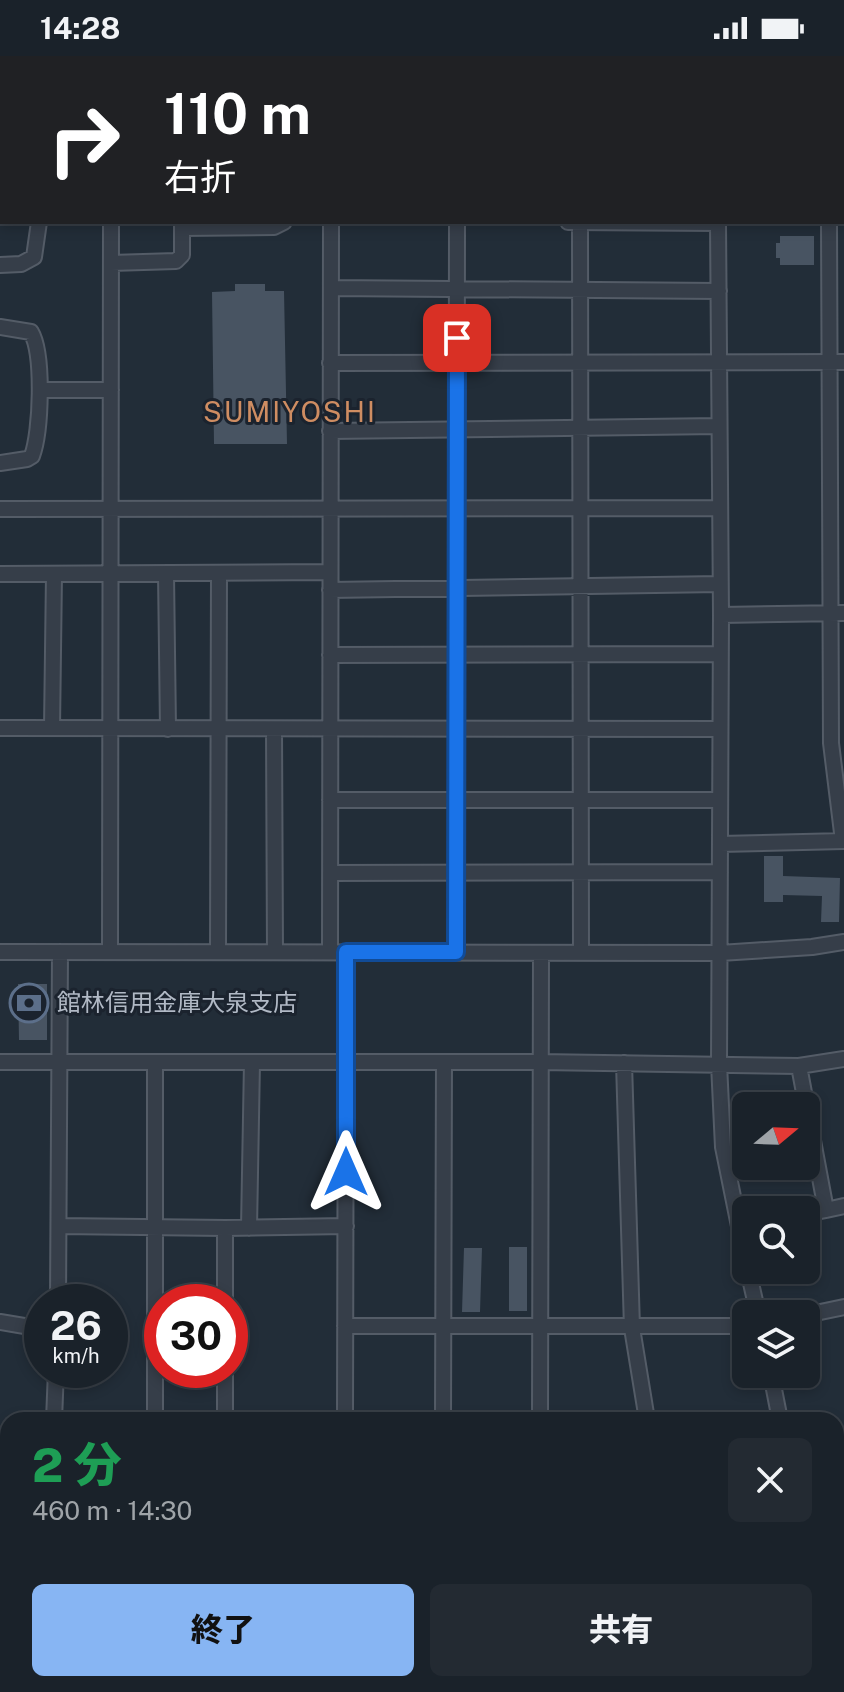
<!DOCTYPE html>
<html lang="ja">
<meta charset="utf-8">
<style>
:root{--surface:#1a222a;--page:#232a32;--text:#f1f3f6;--muted:#9fa4a8;--line:#383f47;--accent:#87b5f3}
body{margin:0;font-family:"Public Sans","Noto Sans JP",sans-serif;background:var(--page);color:var(--text);height:100vh;display:flex;flex-direction:column;font-size:30px;white-space:nowrap}
*{box-sizing:border-box;margin:0}
p{font-size:26px;color:var(--muted)}
.icon{flex:none;width:44px;height:44px;fill:none;stroke:currentColor;stroke-width:2;stroke-linecap:round;stroke-linejoin:round}
.map{position:relative;flex:1;overflow:hidden}
.details{position:absolute;left:0px;top:1356px;width:844px;height:280px;display:flex;flex-direction:column;background:var(--surface);border-radius:24px 24px 0 0;box-shadow:0 4px 12px #0003,0 0 0 2px var(--line)}
.details>*{flex:none}
.banner{position:absolute;left:0px;top:0px;width:844px;height:168px;box-shadow:0 4px 12px #0003,0 0 0 2px var(--line);background:#202124;color:#fff;overflow:hidden}
.needle{width:52px;rotate:71deg}
.buttons{position:absolute;left:732px;top:1036px;display:grid;gap:16px}
.buttons a{display:grid;place-items:center;width:88px;height:88px;border-radius:12px;background:var(--surface);box-shadow:0 4px 12px #0003,0 0 0 2px var(--line);font-size:40px}
.speed{position:absolute;left:24px;top:1228px;display:flex;gap:16px;font-size:40px;font-weight:700;text-align:center}
.speed>*{display:grid;place-content:center;width:104px;height:104px;border-radius:50%;background:var(--surface);box-shadow:0 4px 12px #0003,0 0 0 2px var(--line);line-height:1}
.speed small{font-size:20px;font-weight:400}
.speed .limit{border:12px solid #d22;background:#fff;color:#111}
.pin{position:absolute;display:grid;place-items:center;width:68px;height:68px;color:#fff;margin:-34px;border-radius:16px;box-shadow:0 4px 12px #0006}
.me{position:absolute;width:88px;margin:-44px;rotate:0deg;stroke-linejoin:round;filter:drop-shadow(0 0 6px #0008)}
.turn{display:flex;align-items:center;gap:28px;height:168px;padding:0 32px;font-size:36px}
.turn .icon{width:104px;height:104px;stroke-width:2.5}
.turn b{display:block;font-size:56px;line-height:68px}
.round{display:grid;place-items:center;flex:none;width:84px;height:84px;border-radius:12px;background:var(--page)}
.summary{display:flex;align-items:center;justify-content:space-between;height:136px;padding:0 32px}
h1{font-size:48px;font-weight:800;line-height:60px;color:#1e9e55}
.primary-button{display:flex;gap:16px;margin-top:auto;padding:16px 32px}
.primary-button a{flex:1;height:92px;border-radius:12px;background:var(--accent);color:#111;font-size:32px;font-weight:800;line-height:92px;text-align:center}
.primary-button a+a{background:var(--page);color:var(--text)}
.status{display:flex;justify-content:space-between;align-items:center;height:56px;padding:0 40px;background:var(--surface);direction:ltr}
.status svg{height:22px;fill:currentColor}
.map>svg:first-child{display:block}
.lines{fill:none;stroke-linecap:round;stroke-linejoin:round}
.stream{stroke:#36495f;stroke-width:4}
.river{stroke:#36495f;stroke-width:24}
.building{fill:#485462}
.minor-casing{stroke:#545c67;stroke-width:18}
.path{stroke:#445759;stroke-width:2;stroke-dasharray:6 6;stroke-linecap:butt}
.minor{stroke:#363e49;stroke-width:14}
.route-casing{stroke:#114b97;stroke-width:20}
.route{stroke:#1a73e8;stroke-width:14}
.labels{text-anchor:middle;stroke-width:6;stroke-linejoin:round;paint-order:stroke}
.poi-label{font-size:24px;fill:#b1b9c5;stroke:#1b232e;text-anchor:start}
.quarter-label{font-size:28px;letter-spacing:2px;fill:#cf8d62;stroke:#1b232e}
</style>
<div class="status"><b>14:28</b><svg viewBox="0 0 49 12"><path d="M0 12V9h3v3zM5 12V6h3v6zM10 12V3h3v9zM15 12V0h3v12zM26 1h20v11H26zM47 4h2v5h-2z"/></svg></div>
<div class="map">
<svg width="844" height="1636" viewBox="0 0 844 1636">
<rect width="100%" height="100%" fill="#222d38"/>
<g class="lines">
<path class="stream" d="M0 1471 8 1473"/>
<path class="river" d="M836 1575 844 1573
M0 1585 8 1583"/>
</g>
<path class="building" d="M780 180H814V209H780V202H776V187H780Z
M235 228H265V235H284L287 388H214L212 236 235 235Z
M764 800H783V820L840 822 839 866H821L822 840 783 839V846H764Z
M18 928H47V984H19Z
M509 1191H527V1255H509Z
M464 1192H482L480 1256H462Z"/>
<g class="lines">
<g class="minor-casing">
<path id="minor" d="M716 0V2
M829 0V2
M0 32H2
M842 60H844
M0 73H2
M568 166 718 167
M580 166 581 897
M718 166 721 559 719 1008 723 1091 746 1205
M829 166 831 687 843 785
M182 172 274 171 284 166
M111 207 176 205 182 199V166
M0 209 21 208 34 201 39 166
M331 232 719 235
M0 271 31 276C44 298 41 376 32 400L27 403 0 407
M330 307 844 306
M40 334H111
M330 375 719 370
M0 453 719 452
M0 518 330 516
M166 518 168 673
M330 534 720 528
M721 559 844 557
M330 599 720 598
M0 672 720 673
M52 672 54 518
M274 673 275 896
M330 744H720
M720 788 844 785
M330 817 720 816
M0 896 720 897 812 891 844 886
M110 896 111 166
M218 896 219 518
M330 896 331 166
M456 896 457 166
M0 1006H540L799 1010 844 1003
M624 1007 632 1272 647 1364
M799 1010 826 1154 844 1150
M806 1158 826 1154
M59 1170 225 1172 346 1170
M249 1172 252 1006
M748 1214 758 1258
M58 1246 60 896
M225 1246V1172
M806 1259 844 1251
M0 1266 42 1273
M345 1270H746
M771 1318 780 1364
M54 1364 56 1314
M155 1364V1007
M225 1364V1314
M345 1364 346 896
M443 1364 444 1006
M540 1364 541 897
M0 1457 8 1458
M836 1549 844 1547
M836 1625 839 1636
M0 1626 8 1625
M35 1628 37 1636
M134 1628 136 1636
M232 1628 234 1636
M348 1628V1636
M722 1628 724 1636
M626 1631 627 1636"/>
</g>
<path class="path" d="M0 1564 8 1563
M836 1595 844 1593
M0 1600 8 1598
M432 1630 433 1636
M530 1636 531 1628"/>
<use href="#minor" class="minor"/>
</g>
<g class="lines">
<g class="route-casing">
<path id="route" d="M346 1116V896H456L457 282"/>
</g>
<use href="#route" class="route"/>
</g>
<defs>
<g id="bank-ring" transform="scale(2)"><circle r="9.5" fill="#1b232e" stroke="#5c6f8a" stroke-width="1.5"/><path d="M-6-4H6V4H-6ZM0-2.3a2.3 2.3 0 1 0 0 4.6a2.3 2.3 0 1 0 0-4.6Z" fill="#5c6f8a"/></g>
</defs>
<g fill-rule="evenodd">
<use href="#bank-ring" x="29" y="947"/>
</g>
<g class="labels">
<g class="poi-label">
<text x="57" y="955">館林信用金庫大泉支店</text>
</g>
<g class="quarter-label">
<text x="290" y="366">SUMIYOSHI</text>
</g>
</g>
</svg>
<div class="buttons">
<a><svg class="needle" viewBox="-14 -14 28 28"><path d="M0-13l5 13h-10z" fill="#e53935"/><path d="M0 13l5-13h-10z" fill="#9fa4a8"/></svg></a>
<a><svg class="icon" aria-label="search" viewBox="0 0 24 24"><circle cx="10" cy="10" r="6"/><path d="M15 15l6 6"/></svg></a>
<a><svg class="icon" aria-label="layers" viewBox="0 0 24 24"><path d="M12 4l9 5-9 5-9-5zM3 14l9 5 9-5"/></svg></a>
</div>
<div class="speed"><div>26<small>km/h</small></div><div class="limit">30</div></div>
<div class="pin" style="left:457px;top:282px;background:#d93025"><svg class="icon" aria-label="arrive" viewBox="0 0 24 24"><path d="M6 21V4h12l-3 4 3 4H6"/></svg></div>
<svg class="me" style="left:346px;top:1116px" viewBox="-20 -20 40 40"><path d="M0-17L14 15 0 8-14 15z" fill="#1a73e8" stroke="#fff" stroke-width="4"/></svg>
<div class="banner">
<div class="turn"><svg class="icon" aria-label="right" viewBox="0 0 24 24"><path d="M7 20v-9h11M14 6l5 5-5 5"/></svg><div><b>110 m</b>右折</div></div>
</div>
<section class="details">
<div class="summary"><div><h1>2 分</h1><p>460 m · 14:30</p></div><a class="round"><svg class="icon" aria-label="close" viewBox="0 0 24 24"><path d="M6 6l12 12M18 6L6 18"/></svg></a></div>
<div class="primary-button"><a>終了</a><a>共有</a></div>
</section>
</div>
